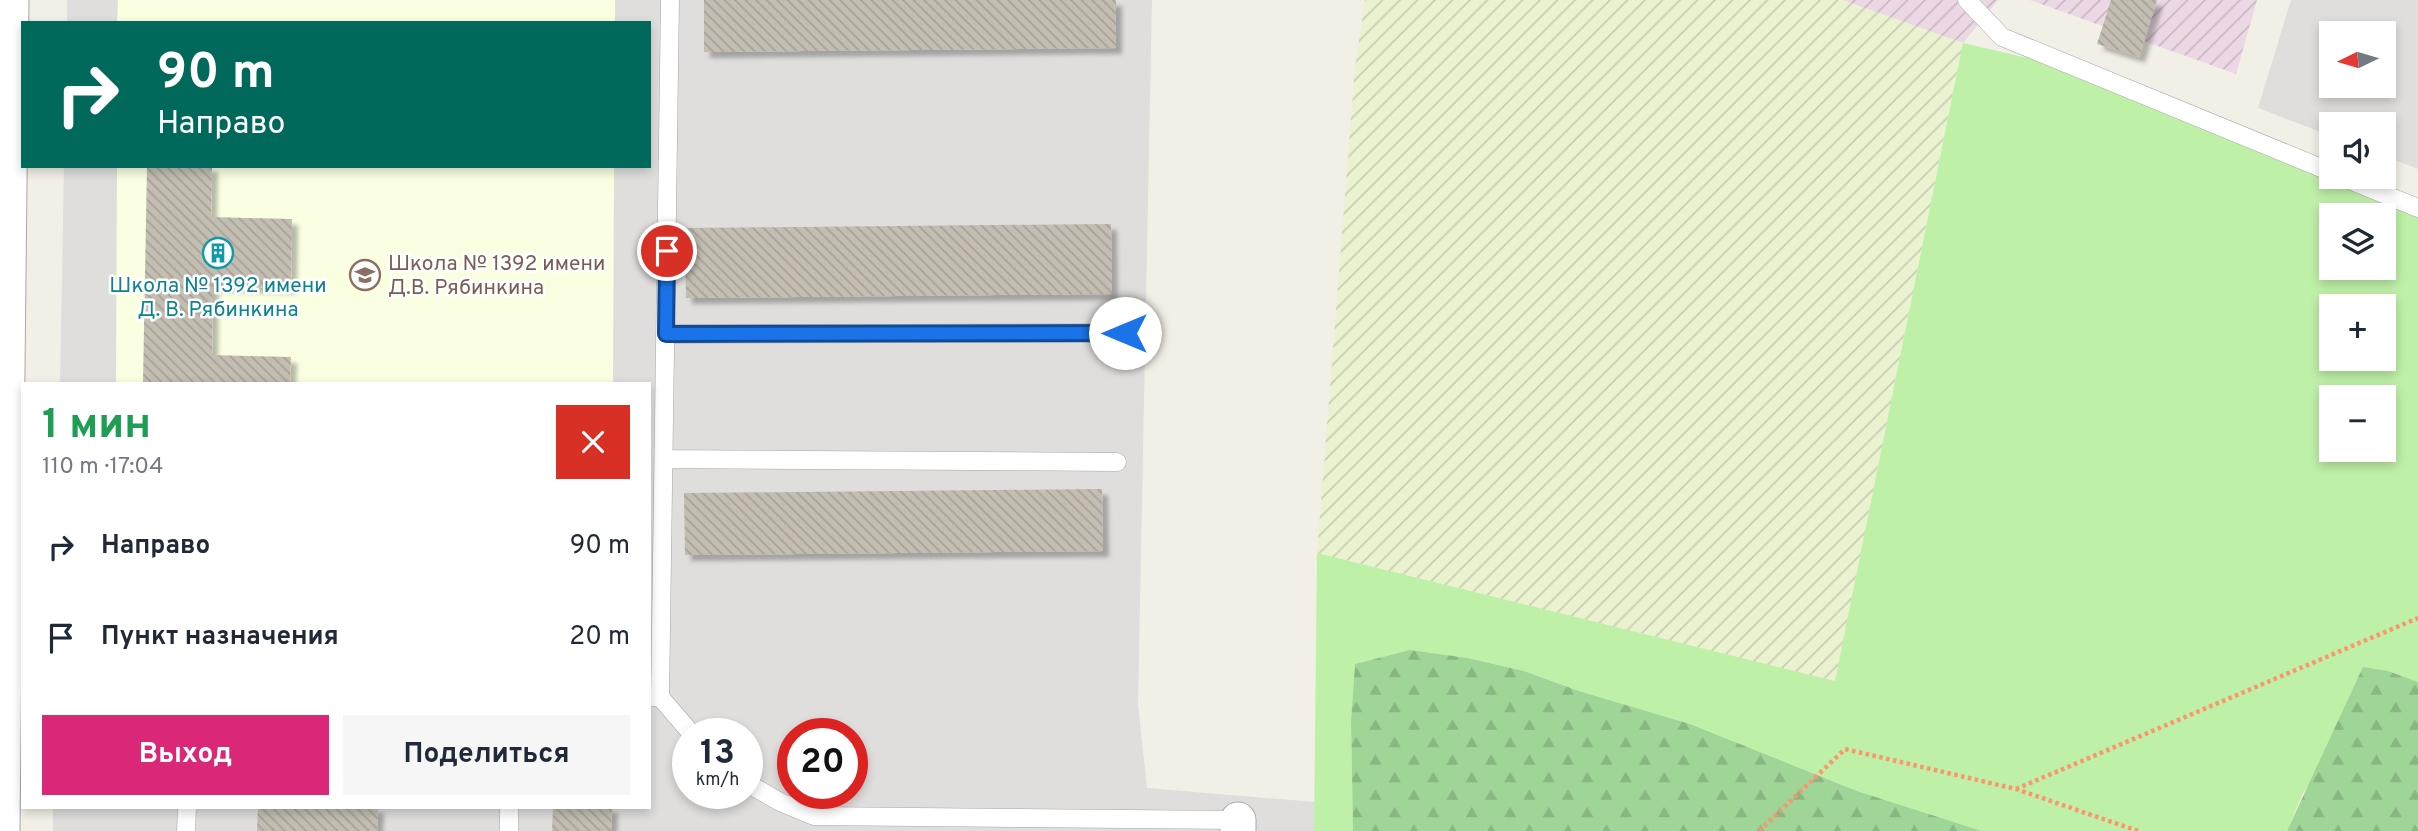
<!DOCTYPE html>
<html lang="ru">
<meta charset="utf-8">
<style>
:root{--surface:#fff;--page:#f6f6f7;--text:#1f2937;--muted:#747a83;--accent:#db2777}
body{margin:0;font-family:Overpass,sans-serif;background:var(--page);color:var(--text);height:100vh;display:flex;flex-direction:column;font-size:26px;white-space:nowrap}
*{box-sizing:border-box;margin:0}
p{font-size:23px;color:var(--muted)}
.icon{flex:none;width:38px;height:38px;fill:none;stroke:currentColor;stroke-width:2;stroke-linecap:round;stroke-linejoin:round}
.map{position:relative;flex:1;overflow:hidden}
.panel{position:absolute;left:21px;top:382px;width:630px;height:427px;display:flex;flex-direction:column;background:var(--surface);border-radius:0px;box-shadow:0 4px 10px #0003}
.panel>*{flex:none}
.banner{position:absolute;left:21px;top:21px;width:630px;height:147px;border-radius:0px;box-shadow:0 4px 10px #0003;background:#00695c;color:#fff;overflow:hidden}
.needle{width:46px;rotate:265deg}
.controls{position:absolute;left:2319px;top:21px;display:grid;gap:14px}
.controls a{display:grid;place-items:center;width:77px;height:77px;border-radius:0px;background:var(--surface);box-shadow:0 4px 10px #0003;font-size:35px}
.speed{position:absolute;left:672px;top:718px;display:flex;gap:14px;font-size:35px;font-weight:700;text-align:center}
.speed>*{display:grid;place-content:center;width:91px;height:91px;border-radius:50%;background:var(--surface);box-shadow:0 4px 10px #0003;line-height:1}
.speed small{font-size:18px;font-weight:400}
.speed .limit{border:10px solid #d22;background:#fff;color:#111}
.pin{position:absolute;display:grid;place-items:center;width:60px;height:60px;color:#fff;margin:-30px;border:4px solid #fff;border-radius:50%;box-shadow:0 2px 7px #0007}
.me{position:absolute;width:77px;margin:-38px;rotate:270deg;stroke-linejoin:round;filter:drop-shadow(0 0 5px #0008)}
.turn{display:flex;align-items:center;gap:24px;height:147px;padding:0 21px;font-size:32px}
.turn .icon{width:91px;height:91px;stroke-width:2.5}
.turn b{display:block;font-size:49px;line-height:60px}
.round{display:grid;place-items:center;flex:none;width:74px;height:74px;border-radius:0px;background:var(--page)}
.headline{display:flex;align-items:center;justify-content:space-between;height:119px;padding:0 21px}
h1{font-size:42px;font-weight:700;line-height:52px;color:#1e9e55}
.action{display:flex;gap:14px;margin-top:auto;padding:14px 21px}
.action a{flex:1;height:80px;border-radius:0px;background:var(--accent);color:#fff;font-size:28px;font-weight:700;line-height:80px;text-align:center}
.action a+a{background:var(--page);color:var(--text)}
ul{padding:0;list-style:none}
li{display:flex;align-items:center;gap:21px;height:91px;padding:0 21px}
li div{flex:1}
li b{display:block;font-size:26px}
li em{font-style:normal}
.map>svg:first-child{display:block}
.residential{fill:#dfdedd;fill-rule:evenodd}
.industrial{fill:url(#industrial-furrows)}
.education{fill:#faffe2}
.farmland{fill:url(#farmland-furrows)}
.grass{fill:#bff0a8;fill-rule:evenodd}
.forest{fill:url(#forest-firs)}
.building{fill:url(#building-back-hatch);filter:url(#shadow)}
.lines{fill:none;stroke-linecap:round;stroke-linejoin:round}
.lane-casing{stroke:#a7a7a7;stroke-width:19}
.street-casing{stroke:#a7a7a7;stroke-width:37}
.path{stroke:#ff936a;stroke-width:4.5;stroke-dasharray:3.5 3.5;stroke-linecap:butt}
.lane{stroke:#fff;stroke-width:18}
.street{stroke:#fff;stroke-width:35}
.route-casing{stroke:#114b97;stroke-width:18}
.route{stroke:#1a73e8;stroke-width:12}
.labels{text-anchor:middle;stroke-width:5;stroke-linejoin:round;paint-order:stroke}
.education-label{font-size:21px;fill:#785e54;stroke:#fff;text-anchor:start}
.culture-label{font-size:21px;fill:#0d838f;stroke:#fff}
</style>
<div class="map">
<svg width="2418" height="831" viewBox="0 0 2418 831">
<defs>
<pattern id="industrial-furrows" width="10" height="10" patternUnits="userSpaceOnUse" patternTransform="scale(1.75)"><rect width="10" height="10" fill="#ebd8e4"/><path d="M-1 1l2-2M0 10L10 0M9 11l2-2" fill="none" stroke="#c9b9c3"/></pattern>
<pattern id="farmland-furrows" width="10" height="10" patternUnits="userSpaceOnUse" patternTransform="scale(1.75)"><rect width="10" height="10" fill="#eaf2d0"/><path d="M-1 1l2-2M0 10L10 0M9 11l2-2" fill="none" stroke="#c8cfb2"/></pattern>
<pattern id="forest-firs" width="22" height="20" patternUnits="userSpaceOnUse" patternTransform="scale(1.75)"><rect width="22" height="20" fill="#9fd597"/><path d="M5 1l3.5 6h-7zM16 11l3.5 6h-7z" fill="#89b782"/></pattern>
<pattern id="building-back-hatch" width="6" height="6" patternUnits="userSpaceOnUse" patternTransform="scale(1.75)"><rect width="6" height="6" fill="#c3bdb2"/><path d="M-1 5l2 2M0 0l6 6M5-1l2 2" fill="none" stroke="#a7a299"/></pattern>
<filter id="shadow"><feDropShadow dx="6" dy="6" stdDeviation="2" flood-color="#0004"/></filter>
</defs>
<rect width="100%" height="100%" fill="#f2f0e6"/>
<path class="residential" d="M67 0H1152L1138 704 1147 788 1315 802 1314 831H53V807H649V383H60L64 166H649V23H67ZM688 733H747V793H688ZM793 733H852V793H793Z
M2291 0H2418V169L2384 156V124H2331V136L2258 108ZM2331 33H2384V86H2331Z"/>
<path class="industrial" d="M1842 0H1998L1963 43Z
M2030 0H2257L2236 74Z"/>
<path class="education" d="M118 0H615V23H117Z
M117 166H614L613 383H116Z"/>
<path class="farmland" d="M1365 0H1842L1963 43 1835 682 1317 553 1355 67Z"/>
<path class="grass" d="M1963 43 2045 62 2418 200V682L2388 671 2303 793 2287 831H1982L1857 791 1690 724 1579 691 1524 671 1468 658 1410 650 1355 664 1351 721 1353 831H1314L1317 553 1835 681ZM2331 215H2384V268H2331ZM2331 306H2384V359H2331ZM2331 397H2384V450H2331Z"/>
<path class="forest" d="M1410 650 1468 658 1524 671 1579 691 1690 724 1857 791 1982 831H1353L1351 721 1355 664Z
M2363 667 2388 671 2418 682V831H2287Z"/>
<path class="building" d="M704 0H1116V48L704 52Z
M2111 0H2157L2139 57 2097 44Z
M147 166H212L211 217 292 219 291 288 213 286 212 355 291 357 290 383H143Z
M1111 224 1112 294 686 298 685 228Z
M1102 489 1103 551 685 555 684 493Z
M258 807H378L377 831H257Z
M553 807H612L611 831H552Z"/>
<g class="lines">
<g class="lane-casing">
<path id="lane" d="M1967 0 2002 37 2331 172
M2342 177 2418 208
M665 334 1125 333
M664 459 1117 462
M649 697H660L691 733
M660 697 670 0
M747 783 780 802 814 816 1238 820
M186 831 187 807
M509 831V807"/>
</g>
<g class="street-casing">
<path id="street" d="M2 831 11 0
M1238 831V820"/>
</g>
<path class="path" d="M2016 789 2418 618
M1759 831 1845 749 2016 789 2138 831"/>
<use href="#lane" class="lane"/>
<use href="#street" class="street"/>
</g>
<g class="lines">
<g class="route-casing">
<path id="route" d="M667 251 666 334 1125 333"/>
</g>
<use href="#route" class="route"/>
</g>
<defs>
<g id="building-ring" transform="scale(1.575)"><circle r="9.5" fill="#fff" stroke="#0f9aa8" stroke-width="1.5"/><path d="M-4-6H4V6H1V3H-1V6H-4ZM-2.5-4.3h1.7v1.8h-1.7ZM.8-4.3h1.7v1.8H.8ZM-2.5-1h1.7V.8h-1.7ZM.8-1h1.7V.8H.8Z" fill="#0f9aa8"/></g>
<g id="school-ring" transform="scale(1.575)"><circle r="9.5" fill="#fff" stroke="#8d6e63" stroke-width="1.5"/><path d="M0-5L7-2L0 1L-7-2ZM-4 1L0 2.5L4 1V4Q0 6-4 4Z" fill="#8d6e63"/></g>
</defs>
<g fill-rule="evenodd">
<use href="#building-ring" x="218" y="253"/>
<use href="#school-ring" x="365" y="275"/>
</g>
<g class="labels">
<g class="education-label">
<text x="388" y="270">Школа № 1392 имени<tspan x="388" dy="24">Д.В. Рябинкина</tspan></text>
</g>
<g class="culture-label">
<text x="218" y="292">Школа № 1392 имени<tspan x="218" dy="24">Д. В. Рябинкина</tspan></text>
</g>
</g>
</svg>
<div class="controls">
<a><svg class="needle" viewBox="-14 -14 28 28"><path d="M0-13l5 13h-10z" fill="#e53935"/><path d="M0 13l5-13h-10z" fill="#747a83"/></svg></a>
<a><svg class="icon" aria-label="sound" viewBox="0 0 24 24"><path d="M4 9h4l5-4v14l-5-4H4zM17 9q2 3 0 6"/></svg></a>
<a><svg class="icon" aria-label="layers" viewBox="0 0 24 24"><path d="M12 4l9 5-9 5-9-5zM3 14l9 5 9-5"/></svg></a>
<a>+</a>
<a>−</a>
</div>
<div class="speed"><div>13<small>km/h</small></div><div class="limit">20</div></div>
<div class="pin" style="left:667px;top:251px;background:#d93025"><svg class="icon" aria-label="arrive" viewBox="0 0 24 24"><path d="M6 21V4h12l-3 4 3 4H6"/></svg></div>
<svg class="me" style="left:1125px;top:333px" viewBox="-20 -20 40 40"><circle r="19" fill="#fff"/><path d="M0-13L10 11 0 6-10 11z" fill="#1a73e8"/></svg>
<div class="banner">
<div class="turn"><svg class="icon" aria-label="right" viewBox="0 0 24 24"><path d="M7 20v-9h11M14 6l5 5-5 5"/></svg><div><b>90 m</b>Направо</div></div>
</div>
<section class="panel">
<div class="headline"><div><h1>1 мин</h1><p>110 m · 17:04</p></div><a class="round" style="background:#d93025;color:#fff"><svg class="icon" aria-label="close" viewBox="0 0 24 24"><path d="M6 6l12 12M18 6L6 18"/></svg></a></div>
<ul>
<li><svg class="icon" aria-label="right" viewBox="0 0 24 24"><path d="M7 20v-9h11M14 6l5 5-5 5"/></svg><div><b>Направо</b></div><em>90 m</em></li>
<li><svg class="icon" aria-label="arrive" viewBox="0 0 24 24"><path d="M6 21V4h12l-3 4 3 4H6"/></svg><div><b>Пункт назначения</b></div><em>20 m</em></li>
</ul>
<div class="action"><a>Выход</a><a>Поделиться</a></div>
</section>
</div>
